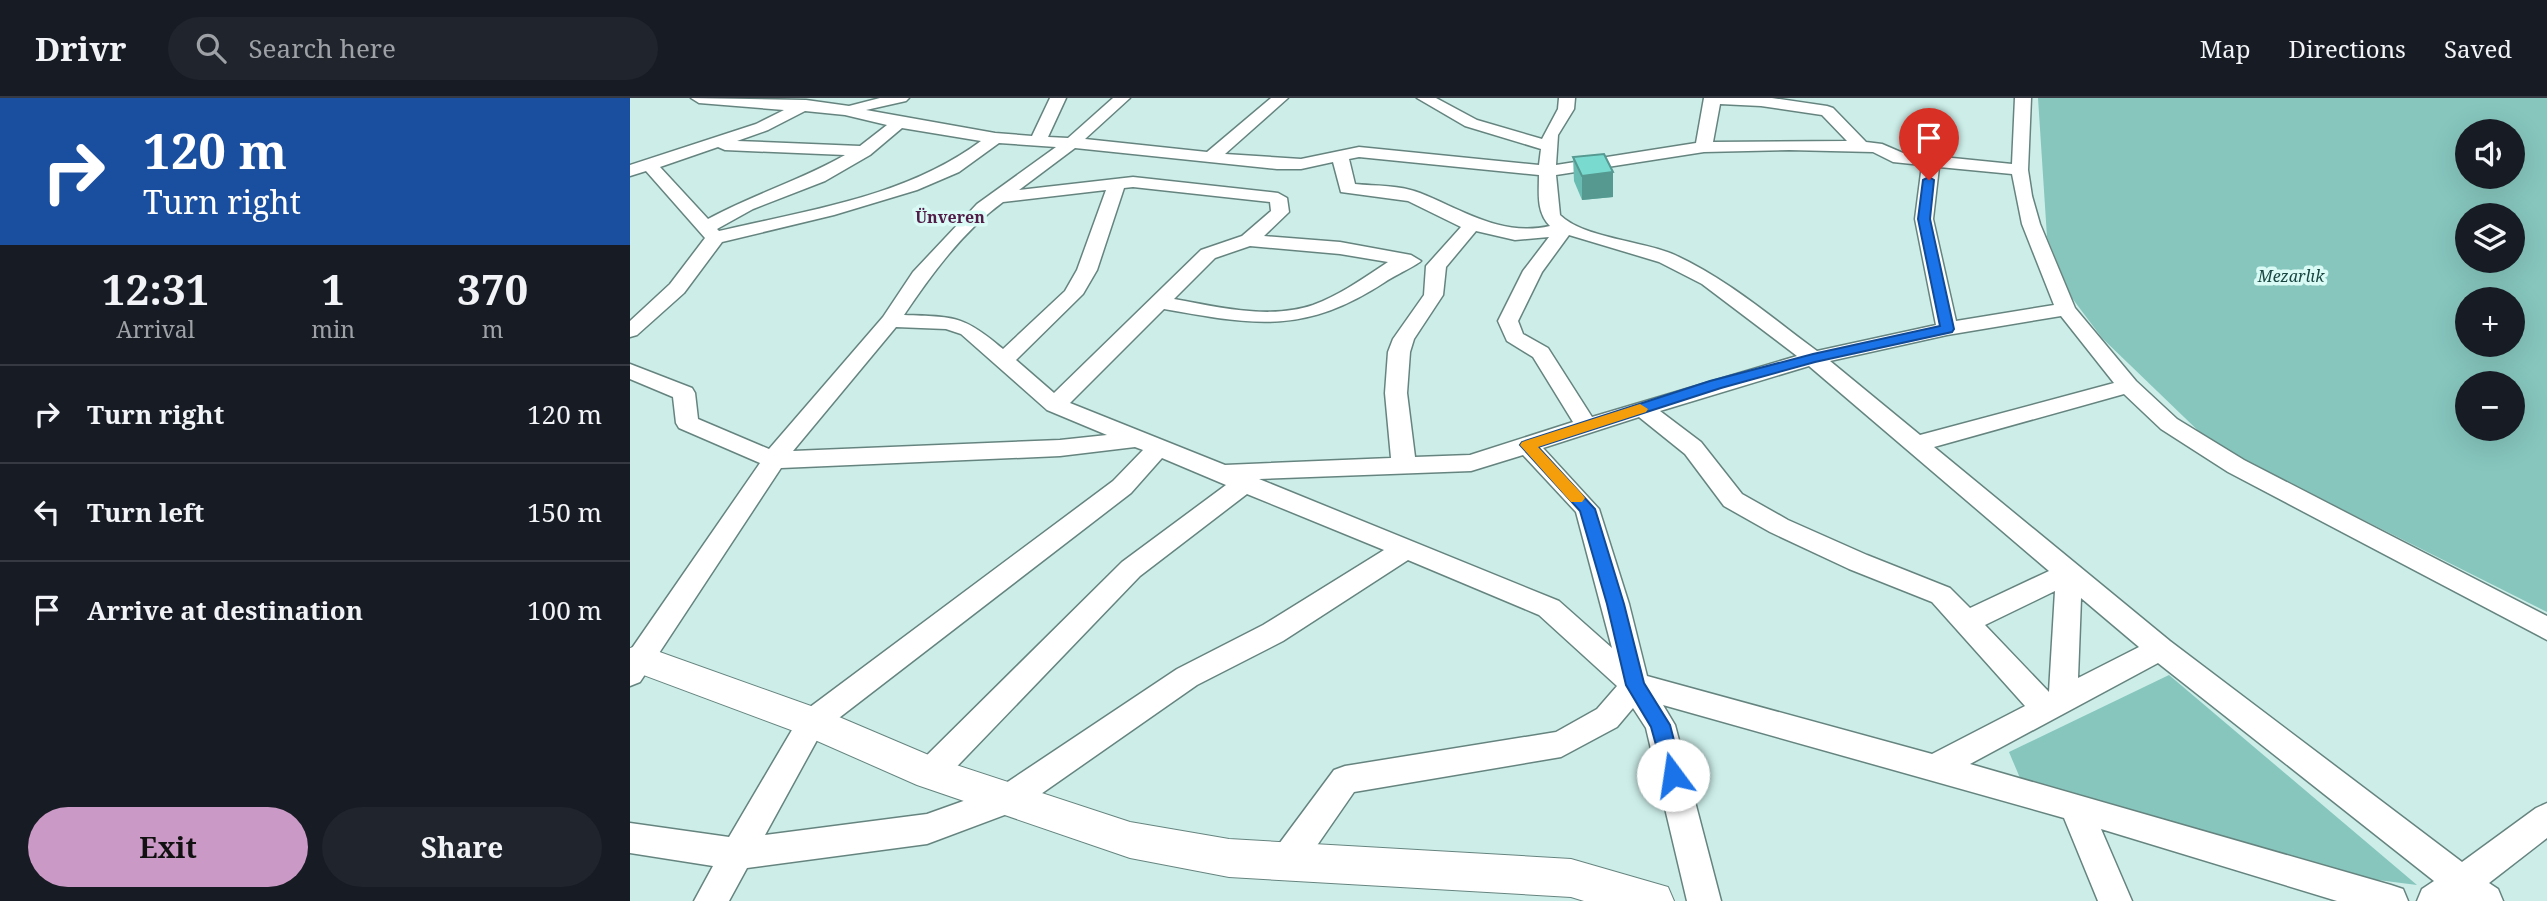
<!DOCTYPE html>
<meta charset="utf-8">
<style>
:root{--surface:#171b24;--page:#20242c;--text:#f1f3f6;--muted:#9ea1a6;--line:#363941;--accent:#cb99c5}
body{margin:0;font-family:"Noto Serif",serif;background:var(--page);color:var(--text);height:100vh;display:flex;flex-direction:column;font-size:26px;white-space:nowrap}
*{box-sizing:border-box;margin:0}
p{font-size:23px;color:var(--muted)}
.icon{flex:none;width:38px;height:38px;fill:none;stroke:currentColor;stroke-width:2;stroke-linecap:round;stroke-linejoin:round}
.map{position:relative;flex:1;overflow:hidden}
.drawer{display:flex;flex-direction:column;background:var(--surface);width:630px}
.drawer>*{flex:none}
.hud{background:#1a4fa0;color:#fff;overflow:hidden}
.buttons{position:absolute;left:1825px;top:21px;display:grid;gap:14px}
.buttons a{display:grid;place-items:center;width:70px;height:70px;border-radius:50%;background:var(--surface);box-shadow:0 7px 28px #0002;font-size:35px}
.pin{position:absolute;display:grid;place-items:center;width:60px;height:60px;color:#fff;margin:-72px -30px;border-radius:50% 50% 50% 0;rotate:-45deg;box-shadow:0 0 7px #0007}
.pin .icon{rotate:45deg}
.me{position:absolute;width:77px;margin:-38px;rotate:346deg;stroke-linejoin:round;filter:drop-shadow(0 0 5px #0008)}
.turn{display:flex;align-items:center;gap:24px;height:147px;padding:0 28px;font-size:32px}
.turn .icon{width:91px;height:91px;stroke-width:2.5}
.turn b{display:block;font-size:49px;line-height:60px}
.eta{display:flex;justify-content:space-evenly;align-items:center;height:119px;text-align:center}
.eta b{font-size:42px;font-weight:700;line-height:49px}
.primary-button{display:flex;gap:14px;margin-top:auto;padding:14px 28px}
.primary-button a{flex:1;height:80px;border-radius:42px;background:var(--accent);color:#111;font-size:28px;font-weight:700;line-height:80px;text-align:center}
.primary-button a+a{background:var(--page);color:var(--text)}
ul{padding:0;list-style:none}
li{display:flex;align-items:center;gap:21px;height:98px;padding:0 28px;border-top:2px solid var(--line)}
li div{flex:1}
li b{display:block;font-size:26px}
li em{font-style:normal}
header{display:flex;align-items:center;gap:42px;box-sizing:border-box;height:98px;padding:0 35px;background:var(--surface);border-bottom:2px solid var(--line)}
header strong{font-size:33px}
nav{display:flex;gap:38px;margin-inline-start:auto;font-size:24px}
.search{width:490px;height:63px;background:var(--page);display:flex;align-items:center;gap:18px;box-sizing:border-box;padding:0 24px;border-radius:38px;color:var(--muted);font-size:26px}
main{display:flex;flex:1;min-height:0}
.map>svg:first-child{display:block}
.green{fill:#86c6bd;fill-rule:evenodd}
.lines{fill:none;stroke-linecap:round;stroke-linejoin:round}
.minor-casing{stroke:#66847f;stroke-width:3}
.tertiary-casing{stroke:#66847f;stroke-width:2}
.minor{fill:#fff;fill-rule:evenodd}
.tertiary{fill:#fff;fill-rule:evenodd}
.wall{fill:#68bcb2}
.shaded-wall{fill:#559991}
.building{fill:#79dbcf;stroke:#559991;stroke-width:2}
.route{fill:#1a73e8;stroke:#114b97;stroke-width:2}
.slow{fill:#f59e0b}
.labels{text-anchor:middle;stroke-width:7;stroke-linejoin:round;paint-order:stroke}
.far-neighbourhood-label{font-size:16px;font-weight:bold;fill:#521c48;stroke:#d9faf5}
.far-park-label{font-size:16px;font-style:italic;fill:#194641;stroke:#d9faf5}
</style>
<header>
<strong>Drivr</strong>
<div class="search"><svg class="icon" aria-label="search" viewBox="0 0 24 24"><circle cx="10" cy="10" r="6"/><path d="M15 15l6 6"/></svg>Search here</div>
<nav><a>Map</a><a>Directions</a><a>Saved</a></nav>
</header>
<main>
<section class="drawer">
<div class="hud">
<div class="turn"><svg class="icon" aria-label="right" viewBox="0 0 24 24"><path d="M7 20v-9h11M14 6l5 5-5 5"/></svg><div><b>120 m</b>Turn right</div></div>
</div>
<div class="eta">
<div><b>12:31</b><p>Arrival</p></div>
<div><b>1</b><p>min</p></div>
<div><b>370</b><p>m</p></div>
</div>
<ul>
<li><svg class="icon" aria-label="right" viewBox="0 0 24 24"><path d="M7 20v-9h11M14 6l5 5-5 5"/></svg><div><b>Turn right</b></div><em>120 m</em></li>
<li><svg class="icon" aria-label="left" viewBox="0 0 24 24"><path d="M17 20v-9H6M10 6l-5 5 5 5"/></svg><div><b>Turn left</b></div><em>150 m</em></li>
<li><svg class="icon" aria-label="arrive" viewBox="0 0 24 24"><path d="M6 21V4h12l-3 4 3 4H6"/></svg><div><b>Arrive at destination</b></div><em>100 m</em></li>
</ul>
<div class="primary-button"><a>Exit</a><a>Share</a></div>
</section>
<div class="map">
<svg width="1917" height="803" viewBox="0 0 1917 803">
<rect width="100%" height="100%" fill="#ccede8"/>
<path class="green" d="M1408 0H1917V514L1582 346 1472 240 1442 200 1417 139ZM1838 33H1883V79H1838ZM1838 117H1883V163H1838ZM1838 201H1883V247H1838ZM1838 285H1883V331H1838Z
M1539 577 1787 787 1740 781 1390 680 1379 654Z"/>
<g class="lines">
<g class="minor-casing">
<path id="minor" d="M61 0 176 2 219 8 250 0H279L276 3 236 12 365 35 402 38 420 0H436L418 39 438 40 483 0H500L455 41 577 54 641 0H658L595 56 671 61 729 49 909 67 911 51 835 28 787 0H806L847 22 912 41 928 11 929 0H945L944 11 928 37 926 67 1066 45 1074 0H1142L1197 8 1203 10 1236 44 1252 46 1273 55 1382 66 1385 0H1401L1398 72 1402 98 1410 126 1445 210 1506 283 1547 321 1614 362 1917 518V542L1598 374 1531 331 1494 296 1304 349 1540 543 1832 764 1906 710 1917 705V740L1859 785 1868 791 1873 803H1787L1792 791 1804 783 1528 565 1340 666 1761 787 1773 791 1778 803H1707L1471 731 1502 803H1468L1434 720 1033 607 1045 627 1091 803H1057L1016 630 1003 610 987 629 931 659 724 694 670 772 658 776 646 772 642 761 646 750 704 672 715 668 926 634 967 611 987 588 909 517 778 462 653 543 567 587 388 712 297 746 117 770 99 803H64L83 768 0 755V725L99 739 172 615 483 383 513 352 505 349 430 358 151 370 10 584 0 588V553L130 365 49 330 46 325 43 299 0 281V266L62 290 65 295 68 321 139 351 253 219 283 174 347 106 426 49 369 45 329 74 287 92 204 117 92 144 54 195 7 237 0 239V223L40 186 75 140 16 73 0 78V67L126 26 154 12 69 5ZM1090 6 1131 8 1192 17 1217 43 1083 44ZM175 13 215 17 257 27 230 48 107 43 138 32ZM272 30 351 43C276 99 178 112 89 133L87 131 123 111 195 83 240 57ZM88 49 95 52 215 57C171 82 122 97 78 121L30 69ZM445 50 647 71H671L703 64 711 94 778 103 831 129 796 168 794 197 763 241 758 254 755 295 761 360 595 367 440 305 534 211C624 227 674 237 755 184 762 179 789 166 791 163L781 157 710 144 634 138 659 114 657 100 648 95 503 79 389 92ZM1159 52 1243 54 1263 64 1292 67 1285 121 1306 227 1187 253C1141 219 1097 181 1045 157 1014 143 953 140 930 117L926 77 1074 54ZM729 59 909 77C909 95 906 114 920 128 871 139 833 112 790 95 771 87 745 88 725 86L719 61ZM1309 69 1382 76 1392 126 1424 207 1326 223 1303 121ZM503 89 640 104 641 113 612 138 571 152 424 295 386 262 453 196 467 172 494 90ZM476 92 447 172 435 193 373 251C333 217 325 219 274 217 301 177 333 133 373 104ZM846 133 885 142 919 139 893 173 868 223 877 243 903 259 943 324 840 357 785 359 777 295 780 254 784 241 813 197 816 169ZM939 137 1029 164 1072 186 1167 258 962 319 918 250 893 236 888 223 912 174ZM620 148 710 156 758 164C734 180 710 197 683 207 639 222 588 209 544 201L585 160ZM1431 218 1484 285 1290 337 1200 263 1317 237ZM266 229 316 231 331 236 417 312 477 337 430 342 163 353ZM1179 268 1419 473 1340 510 1320 490 1237 457 1158 422 1112 396 1071 344 1030 313ZM1009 319 1055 356 1094 408 1140 434 1219 471 1302 504 1395 608 1302 656 1017 578 999 506 969 411 913 350ZM893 357 946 414 982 550 929 503 629 381 841 373ZM532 360 596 387 492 464 289 665 285 675 289 685 300 689 311 685 510 478 617 396 754 452 633 527 547 571 367 691 297 716 135 737 192 633 501 395ZM1425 493 1419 594 1355 527ZM1451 500 1509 549 1448 580Z"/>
</g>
<g class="tertiary-casing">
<path id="tertiary" d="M10 547 195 613 308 661 500 724 599 741 941 761 1038 789 1044 803H954L941 799 599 779 500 760 287 687 169 635 0 572V550Z"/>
</g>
<use href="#minor" class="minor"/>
<use href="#tertiary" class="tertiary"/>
</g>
<path class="wall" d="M943 59 983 99 952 102 944 83Z"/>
<path class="shaded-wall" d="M983 74V99L952 102V78Z"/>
<path class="building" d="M974 56 983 74 952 78 943 59Z"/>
<path class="route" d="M1299 79 1304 82 1300 121 1324 231 1322 234 1185 264 1091 290 908 349 965 411 994 506 1014 585 1040 627 1053 677 1050 683 1043 686 1036 683 1021 629 996 587 977 506 950 413 890 347 892 344 1080 283 1183 256 1310 228 1288 121 1293 82Z"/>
<path class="slow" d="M1010 306 1018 311 1016 314 908 349 952 396 955 400 952 404H941L890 347 892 344Z"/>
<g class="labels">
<g class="far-neighbourhood-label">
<text x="320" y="125">Ünveren</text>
</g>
<g class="far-park-label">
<text x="1661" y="184">Mezarlık</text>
</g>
</g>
</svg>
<div class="buttons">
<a><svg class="icon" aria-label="sound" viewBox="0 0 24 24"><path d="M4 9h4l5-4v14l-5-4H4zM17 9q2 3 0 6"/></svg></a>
<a><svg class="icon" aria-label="layers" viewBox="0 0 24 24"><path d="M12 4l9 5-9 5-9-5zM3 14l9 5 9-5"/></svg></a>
<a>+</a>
<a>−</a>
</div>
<div class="pin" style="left:1299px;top:82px;background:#d93025"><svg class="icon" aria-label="arrive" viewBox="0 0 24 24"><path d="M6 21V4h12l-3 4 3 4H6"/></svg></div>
<svg class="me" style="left:1043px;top:677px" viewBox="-20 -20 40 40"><circle r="19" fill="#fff"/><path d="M0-13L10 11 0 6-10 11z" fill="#1a73e8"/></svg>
</div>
</main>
